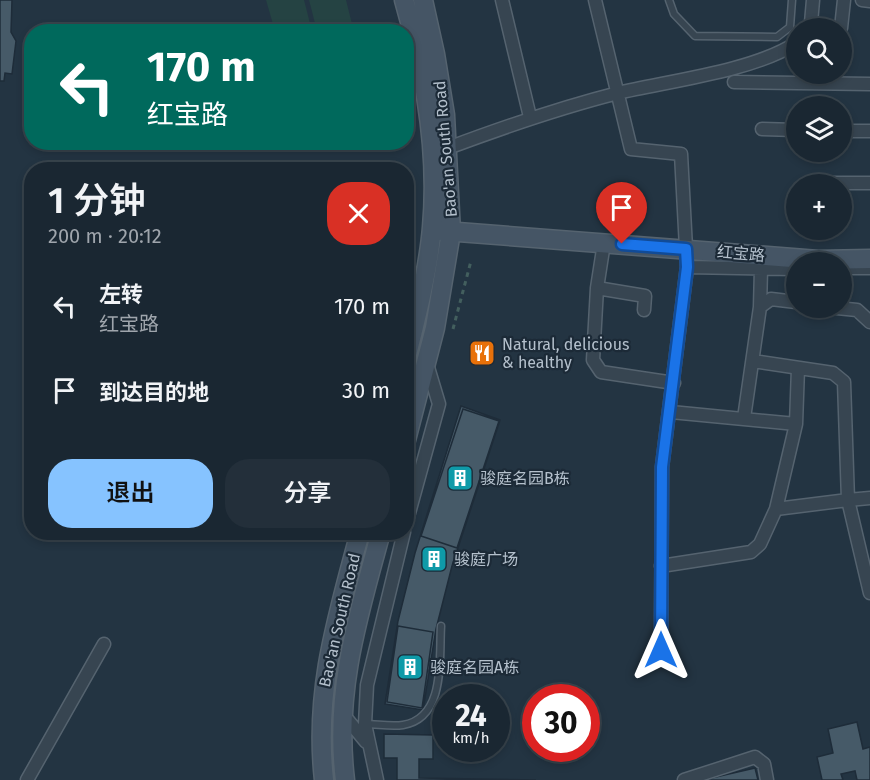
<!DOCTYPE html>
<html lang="zh">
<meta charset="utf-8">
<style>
:root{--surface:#1a2732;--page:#232f3a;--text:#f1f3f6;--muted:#9fa5ac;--line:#38444d;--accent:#86c3ff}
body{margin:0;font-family:"Fira Sans","Noto Sans SC",sans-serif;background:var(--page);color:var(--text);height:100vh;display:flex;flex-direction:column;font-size:22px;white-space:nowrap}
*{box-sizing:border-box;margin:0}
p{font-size:20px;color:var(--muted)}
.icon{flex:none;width:33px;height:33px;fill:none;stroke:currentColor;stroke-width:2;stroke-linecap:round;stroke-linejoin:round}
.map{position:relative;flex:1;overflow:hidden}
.drawer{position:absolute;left:24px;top:162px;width:390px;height:378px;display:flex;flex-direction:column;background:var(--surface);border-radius:24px;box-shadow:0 3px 9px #0003,0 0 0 2px var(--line)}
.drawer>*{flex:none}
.banner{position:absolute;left:24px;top:24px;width:390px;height:126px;border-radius:24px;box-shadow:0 3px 9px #0003,0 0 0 2px var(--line);background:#00695c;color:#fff;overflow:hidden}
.fabs{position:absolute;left:786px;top:18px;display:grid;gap:12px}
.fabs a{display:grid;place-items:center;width:66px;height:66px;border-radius:50%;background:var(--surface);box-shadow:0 3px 9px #0003,0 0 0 2px var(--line);font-size:30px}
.speed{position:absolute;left:432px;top:684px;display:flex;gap:12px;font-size:30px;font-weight:700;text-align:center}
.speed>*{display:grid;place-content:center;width:78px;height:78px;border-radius:50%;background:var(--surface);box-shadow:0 3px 9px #0003,0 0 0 2px var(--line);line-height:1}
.speed small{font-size:15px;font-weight:400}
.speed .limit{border:9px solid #d22;background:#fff;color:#111}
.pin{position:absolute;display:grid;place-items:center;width:51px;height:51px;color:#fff;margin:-62px -26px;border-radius:50% 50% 50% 0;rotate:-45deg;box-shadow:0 0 6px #0007}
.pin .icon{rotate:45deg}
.me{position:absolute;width:66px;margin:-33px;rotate:0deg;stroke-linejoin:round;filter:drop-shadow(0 0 4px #0008)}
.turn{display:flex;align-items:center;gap:21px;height:126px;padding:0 24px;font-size:27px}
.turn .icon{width:78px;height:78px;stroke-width:2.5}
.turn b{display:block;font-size:42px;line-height:51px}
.round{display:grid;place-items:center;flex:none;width:63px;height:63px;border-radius:24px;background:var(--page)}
.headline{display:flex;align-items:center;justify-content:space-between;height:102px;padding:0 24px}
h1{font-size:36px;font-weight:600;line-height:45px}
.primary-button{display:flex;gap:12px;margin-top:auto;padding:12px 24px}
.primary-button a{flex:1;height:69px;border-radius:24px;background:var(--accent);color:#111;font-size:24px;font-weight:600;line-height:69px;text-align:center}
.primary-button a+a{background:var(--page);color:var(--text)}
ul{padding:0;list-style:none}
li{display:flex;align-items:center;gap:18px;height:84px;padding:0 24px}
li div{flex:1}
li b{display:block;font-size:22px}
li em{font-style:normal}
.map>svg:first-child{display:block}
.green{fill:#254343}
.building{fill:#465a68;stroke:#1e2c39;stroke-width:1.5}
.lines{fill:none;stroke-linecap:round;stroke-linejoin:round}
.lane-casing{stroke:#55636f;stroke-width:9}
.street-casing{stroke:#55636f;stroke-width:15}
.secondary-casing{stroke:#55636f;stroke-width:21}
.path{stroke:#435f5e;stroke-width:3;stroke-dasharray:4.5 4.5;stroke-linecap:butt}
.lane{stroke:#374551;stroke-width:6}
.street{stroke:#374551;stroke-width:12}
.secondary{stroke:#455565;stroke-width:18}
.route-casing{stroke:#114b97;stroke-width:15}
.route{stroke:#1a73e8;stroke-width:10}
.labels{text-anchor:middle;stroke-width:4.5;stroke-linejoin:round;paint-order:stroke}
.street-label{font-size:16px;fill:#b4c0cc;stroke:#1c2a37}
.poi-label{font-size:16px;fill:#b4c0cc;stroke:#1c2a37;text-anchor:start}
</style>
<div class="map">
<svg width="870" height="780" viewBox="0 0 870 780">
<rect width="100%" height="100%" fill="#233442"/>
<path class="green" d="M266 0H304L312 31H275Z
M309 0H346L352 24 317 31Z"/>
<path class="building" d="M0 0H12L11 32 16 41 12 74 5 73 4 81H0Z
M461 406 500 420 452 566 436 629 423 710 385 704 398 621 415 553Z
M463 409 499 421 457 548 421 536Z
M398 626 433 632 422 708 387 702Z
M857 722 863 749 870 747V780H857L855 771 841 774 843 780H822L817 757 833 753 828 729Z
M384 734 433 735V759H419V778L536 780H397V758H384Z
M755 768 758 780H707V779Z"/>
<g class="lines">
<g class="lane-casing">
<path id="lane" d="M669 0 674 14 695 36 777 37 790 27 792 0
M365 724C377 724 391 727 403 725 446 718 439 658 441 626"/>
</g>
<g class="street-casing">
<path id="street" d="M502 0 530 117
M595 0 631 149 681 154 687 267 662 467 661 650
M862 0 870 1
M807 28 811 23 813 0
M841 28 844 0
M734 82 870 84
M762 129 796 130
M842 131H870
M448 148C504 127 559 108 618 93 669 81 754 71 796 43
M830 183H870
M604 243 597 288 645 296 644 310
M687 267 796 269
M842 268H870
M597 288 593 360 601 372 674 383
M760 307 771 299 796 302
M837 308 857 310 870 322
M671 412 796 424
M744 418 760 307 761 269
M870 498 848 500 870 593
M776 509 796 424 798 368
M406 524 439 404 427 364
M661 566 751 552 760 544 776 509 848 500 844 382 833 373 753 361
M342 713 366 742
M27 780 104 644
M377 780 365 724 367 685 404 532
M684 780 755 757 764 764 767 780"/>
</g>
<g class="secondary-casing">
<path id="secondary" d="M404 0C425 73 439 151 432 227 429 265 416 320 406 358
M432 230 818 260 870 259
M406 440 435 328 451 232 445 115 435 54 423 0
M324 780C314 691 337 618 360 532
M345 780C334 692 358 616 381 532"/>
</g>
<path class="path" d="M453 329 471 261"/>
<use href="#lane" class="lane"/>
<use href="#street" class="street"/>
<use href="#secondary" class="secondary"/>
</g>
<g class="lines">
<g class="route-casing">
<path id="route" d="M622 244 686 249 687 267 662 467 661 650"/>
</g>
<use href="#route" class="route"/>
</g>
<defs>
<g id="restaurant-square" transform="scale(1.35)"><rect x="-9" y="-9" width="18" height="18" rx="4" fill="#e8710a" stroke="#1c2a37"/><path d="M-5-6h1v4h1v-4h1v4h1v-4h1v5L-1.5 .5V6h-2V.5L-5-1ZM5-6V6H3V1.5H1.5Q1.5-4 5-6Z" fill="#fff"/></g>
<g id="building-square" transform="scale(1.35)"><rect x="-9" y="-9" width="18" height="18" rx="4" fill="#0f9aa8" stroke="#1c2a37"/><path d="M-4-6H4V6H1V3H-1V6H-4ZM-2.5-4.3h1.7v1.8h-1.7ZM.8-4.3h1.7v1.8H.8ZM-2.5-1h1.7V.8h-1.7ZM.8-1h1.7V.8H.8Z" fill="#fff"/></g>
</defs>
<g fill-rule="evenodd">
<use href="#restaurant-square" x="482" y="353"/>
<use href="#building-square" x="460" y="478"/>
<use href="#building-square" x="434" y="559"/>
<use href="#building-square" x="410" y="667"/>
</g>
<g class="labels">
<g class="street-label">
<text transform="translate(445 149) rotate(-95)" y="6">Bao'an South Road</text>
<text transform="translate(741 253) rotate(5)" y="6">红宝路</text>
<text transform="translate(339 620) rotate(-77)" y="6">Bao'an South Road</text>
</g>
<g class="poi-label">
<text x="502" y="350">Natural, delicious<tspan x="502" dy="18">&amp; healthy</tspan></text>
<text x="480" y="484">骏庭名园B栋</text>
<text x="454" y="565">骏庭广场</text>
<text x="430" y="673">骏庭名园A栋</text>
</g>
</g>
</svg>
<div class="fabs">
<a><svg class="icon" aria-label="search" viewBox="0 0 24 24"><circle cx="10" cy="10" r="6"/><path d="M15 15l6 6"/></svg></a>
<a><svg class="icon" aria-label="layers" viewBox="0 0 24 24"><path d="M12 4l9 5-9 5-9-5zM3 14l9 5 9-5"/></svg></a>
<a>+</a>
<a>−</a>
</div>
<div class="speed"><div>24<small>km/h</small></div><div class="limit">30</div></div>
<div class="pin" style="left:622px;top:244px;background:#d93025"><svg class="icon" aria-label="arrive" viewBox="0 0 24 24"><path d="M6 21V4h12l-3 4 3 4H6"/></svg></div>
<svg class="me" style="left:661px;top:650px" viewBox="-20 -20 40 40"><path d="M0-17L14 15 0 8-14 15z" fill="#1a73e8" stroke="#fff" stroke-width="4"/></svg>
<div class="banner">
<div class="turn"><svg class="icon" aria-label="left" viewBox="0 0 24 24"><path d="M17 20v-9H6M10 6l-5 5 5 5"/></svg><div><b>170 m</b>红宝路</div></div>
</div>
<section class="drawer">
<div class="headline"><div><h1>1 分钟</h1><p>200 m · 20:12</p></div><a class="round" style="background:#d93025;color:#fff"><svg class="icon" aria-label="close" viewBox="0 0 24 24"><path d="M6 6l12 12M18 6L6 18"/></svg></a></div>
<ul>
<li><svg class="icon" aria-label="left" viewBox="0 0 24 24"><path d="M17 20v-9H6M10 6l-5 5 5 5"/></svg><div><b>左转</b><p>红宝路</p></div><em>170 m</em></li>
<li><svg class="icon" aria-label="arrive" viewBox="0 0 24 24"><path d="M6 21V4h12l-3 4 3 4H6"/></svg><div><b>到达目的地</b></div><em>30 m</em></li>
</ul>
<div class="primary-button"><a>退出</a><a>分享</a></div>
</section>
</div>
